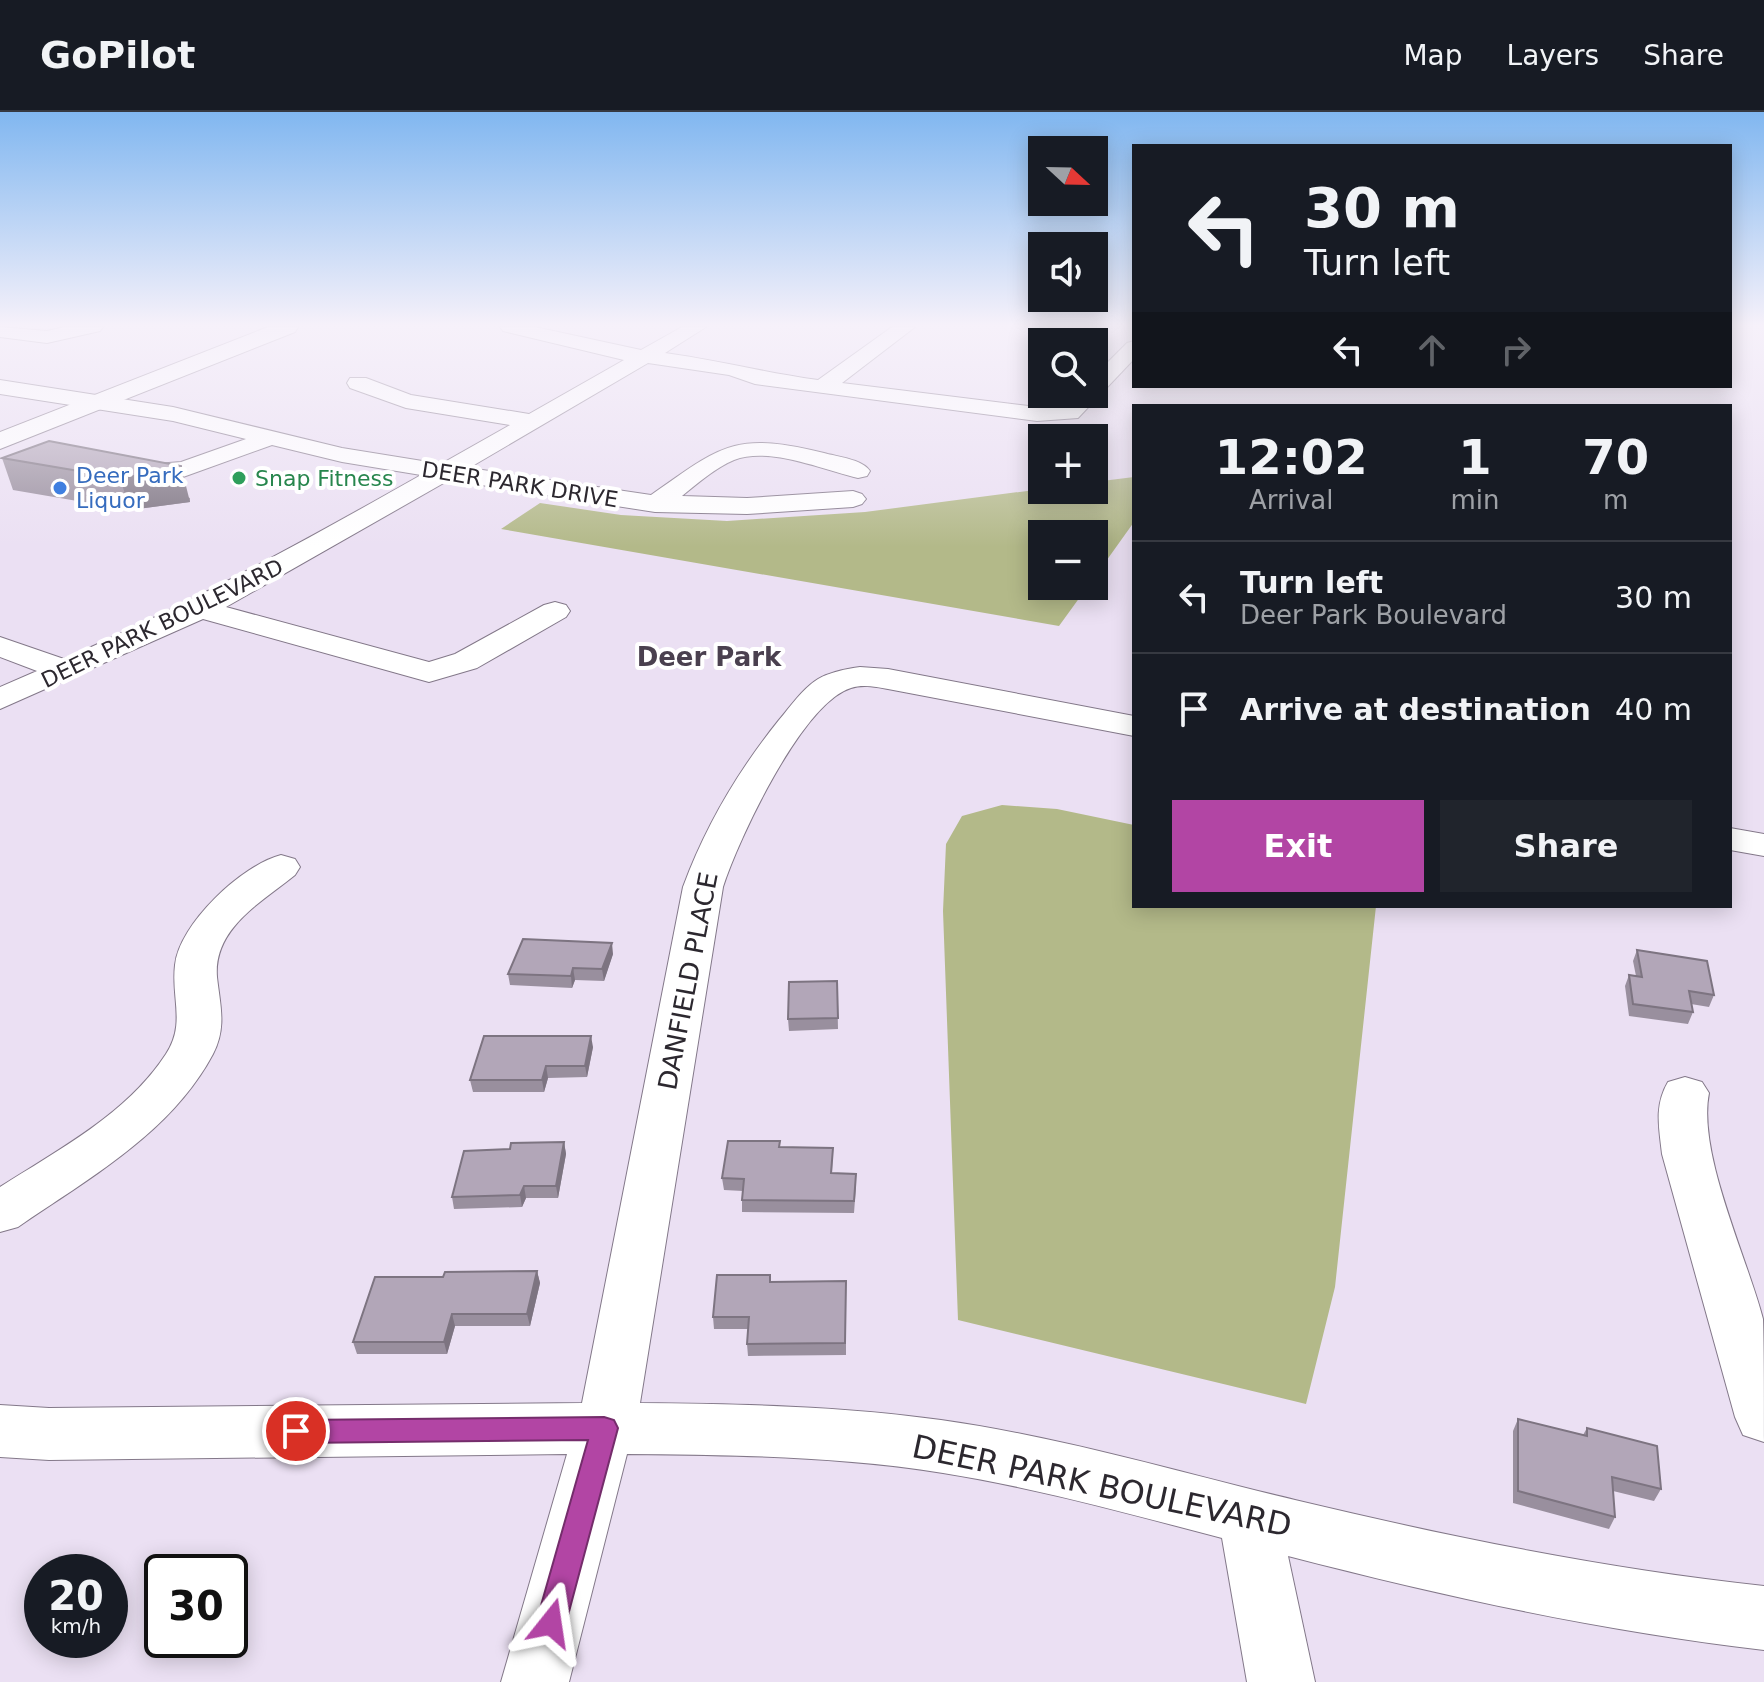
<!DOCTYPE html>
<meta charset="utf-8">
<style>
:root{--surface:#171b24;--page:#20242c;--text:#f1f3f6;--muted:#9ea1a6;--line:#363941;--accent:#b245a4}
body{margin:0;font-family:"DejaVu Sans",sans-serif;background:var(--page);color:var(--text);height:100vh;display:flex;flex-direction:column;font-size:30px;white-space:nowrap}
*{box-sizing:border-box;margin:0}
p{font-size:26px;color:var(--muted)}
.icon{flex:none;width:44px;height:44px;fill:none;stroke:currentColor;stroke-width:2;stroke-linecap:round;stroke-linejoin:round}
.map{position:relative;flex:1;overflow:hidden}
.drawer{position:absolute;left:1132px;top:292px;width:600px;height:504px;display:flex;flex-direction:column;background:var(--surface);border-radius:0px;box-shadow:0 4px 20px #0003}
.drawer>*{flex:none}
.guide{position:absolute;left:1132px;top:32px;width:600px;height:244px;border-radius:0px;box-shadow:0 4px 20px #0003;background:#171b24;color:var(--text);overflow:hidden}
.needle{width:52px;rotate:112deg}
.controls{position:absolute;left:1028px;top:24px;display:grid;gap:16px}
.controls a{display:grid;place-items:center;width:80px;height:80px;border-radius:0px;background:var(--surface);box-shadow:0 4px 20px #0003;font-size:40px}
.speed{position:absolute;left:24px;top:1442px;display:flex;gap:16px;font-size:40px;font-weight:700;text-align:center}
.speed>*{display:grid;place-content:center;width:104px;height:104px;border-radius:50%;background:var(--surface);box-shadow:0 4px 20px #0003;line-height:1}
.speed small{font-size:20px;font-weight:400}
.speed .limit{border:4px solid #111;border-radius:12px;background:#fff;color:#111}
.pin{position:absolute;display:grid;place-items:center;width:68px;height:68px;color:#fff;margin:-34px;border:4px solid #fff;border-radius:50%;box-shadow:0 2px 8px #0007}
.me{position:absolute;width:88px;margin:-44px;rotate:15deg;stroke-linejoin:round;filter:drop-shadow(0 0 6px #0008)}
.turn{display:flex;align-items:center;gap:28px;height:168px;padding:0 40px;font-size:36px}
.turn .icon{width:104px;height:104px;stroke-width:2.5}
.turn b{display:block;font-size:56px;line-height:68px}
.lanes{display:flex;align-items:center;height:76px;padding:0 40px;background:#0003;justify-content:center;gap:40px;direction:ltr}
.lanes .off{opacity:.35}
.eta{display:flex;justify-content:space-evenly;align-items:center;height:136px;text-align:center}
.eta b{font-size:48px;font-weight:700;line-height:56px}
.action{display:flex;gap:16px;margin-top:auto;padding:16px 40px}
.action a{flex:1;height:92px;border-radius:0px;background:var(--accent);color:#fff;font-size:32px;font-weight:700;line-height:92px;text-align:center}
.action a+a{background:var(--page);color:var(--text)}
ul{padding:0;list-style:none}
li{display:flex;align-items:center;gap:24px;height:112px;padding:0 40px;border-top:2px solid var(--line)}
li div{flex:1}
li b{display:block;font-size:30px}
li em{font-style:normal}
header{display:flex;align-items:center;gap:48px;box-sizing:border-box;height:112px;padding:0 40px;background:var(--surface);border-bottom:2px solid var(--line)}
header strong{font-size:38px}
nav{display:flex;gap:44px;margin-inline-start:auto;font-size:28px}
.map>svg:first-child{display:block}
.green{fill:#b3b989}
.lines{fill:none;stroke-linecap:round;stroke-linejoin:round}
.minor-casing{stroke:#837889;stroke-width:2}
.major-casing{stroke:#837889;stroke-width:2}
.minor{fill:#fff;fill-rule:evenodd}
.major{fill:#fff;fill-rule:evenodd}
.wall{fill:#998f9e}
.shaded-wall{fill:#7d7481}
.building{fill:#b2a6b8;stroke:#7d7481;stroke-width:2}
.route{fill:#b245a4;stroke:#742d6b;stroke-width:2}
.leisure-dot{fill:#2e9e5b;stroke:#fff;stroke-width:3}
.shop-dot{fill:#3f7fe0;stroke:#fff;stroke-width:3}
.labels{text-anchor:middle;stroke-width:8;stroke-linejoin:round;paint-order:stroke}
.far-shop-label{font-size:22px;fill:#366cbe;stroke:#fff;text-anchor:start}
.far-leisure-label{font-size:22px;fill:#27864d;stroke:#fff;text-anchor:start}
.far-street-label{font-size:22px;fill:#2c282f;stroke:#fff}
.far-quarter-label{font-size:26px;font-weight:bold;fill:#4a404f;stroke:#fff}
.street-label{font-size:26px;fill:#2c282f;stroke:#fff}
.near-street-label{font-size:32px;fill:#2c282f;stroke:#fff}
</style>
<header>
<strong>GoPilot</strong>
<nav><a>Map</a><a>Layers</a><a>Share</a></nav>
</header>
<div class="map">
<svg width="1764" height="1570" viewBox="0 0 1764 1570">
<rect width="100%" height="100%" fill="#ebe0f3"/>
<path class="green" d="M1134 365V410L1094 466V422H1042V474H1088L1059 514 501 417 540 391 621 403 727 409 865 400 1042 377 1094 378V370Z
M1002 693 1057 697 1134 713V794H1376L1335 1175 1306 1292 958 1208 943 799 946 732 962 704Z"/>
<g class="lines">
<g class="minor-casing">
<path id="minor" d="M0 215 47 219 65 215H103L100 219 47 231 0 225Z
M500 215H535L641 238 682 215H706L665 241C717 248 766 261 818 268L892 215H915L842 271 1037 295 1064 294 1077 282H1094V264L1127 231 1134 229V247L1078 306 1037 309 755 272 729 263 648 251 469 356 651 383C722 333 735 319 824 341 838 345 862 347 870 359L867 364 858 366C823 358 770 334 734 348 715 356 698 371 682 384L747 386 853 379 862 382 866 387 862 392 853 395 747 402 655 400 449 368 226 495 429 550 455 542 544 493 555 490 566 493 570 499 566 505 477 556 429 570 203 507 0 597V575L37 559 0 545V525L64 547C188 493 303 430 421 363L342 350 272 333 183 365 147 369 119 365 116 360 119 355 181 350 246 327 173 309 0 282V268L173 295 342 336 441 352 510 313 406 296 350 276 347 271 350 266H366L411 283 529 302 624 248 503 219Z
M860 555 888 557 1134 604V624L888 577C876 575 863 572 851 576 802 591 738 728 723 775L640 1291C741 1292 841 1294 941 1308 1061 1325 1178 1360 1295 1388 1450 1425 1605 1457 1764 1474V1538C1602 1519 1446 1485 1288 1444L1315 1570H1247L1222 1426C1130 1402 1037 1376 943 1361 838 1344 733 1343 627 1342L569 1570H501L567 1342 49 1348 0 1345V1293L49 1296 582 1291 683 775C706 713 738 659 779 608 791 594 802 577 818 567 830 560 846 557 860 555Z
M1730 716 1764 722V744L1730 738Z
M281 743 295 747 300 755 295 763C262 790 213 816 217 865 220 893 227 915 213 942 171 1021 89 1066 18 1115L0 1120V1075C58 1038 127 1002 166 942 186 912 171 886 175 853 179 812 242 753 281 743Z
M1685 965 1702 970 1709 981C1697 1041 1747 1145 1763 1207 1764 1235 1764 1299 1764 1330L1743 1323 1735 1305 1662 1042C1659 1015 1654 994 1668 970Z"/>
</g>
<g class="major-casing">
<path id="major" d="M268 215H298L295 220 0 337V320Z"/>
</g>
<use href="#minor" class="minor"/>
<use href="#major" class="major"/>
</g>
<path class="wall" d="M49 329 190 386V390L130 398 13 378 2 346Z
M1637 838 1714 883 1709 895 1691 892 1693 900 1688 912 1629 904 1625 874 1629 863 1636 864 1633 849Z
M613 842 604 869 575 868 572 876 510 873 508 862Z
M837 869 838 917 789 919 788 907Z
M593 935 587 965 548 966 544 980H473L470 968Z
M564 1030 566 1042 558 1086H526L522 1095 454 1097 452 1085 510 1037Z
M780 1035 833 1036 832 1061 856 1074 854 1101 742 1100V1088L743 1079 724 1078 722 1066Z
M537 1159 540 1171 530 1214H455L447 1242H357L353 1230 443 1165Z
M846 1169V1243L748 1244 747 1232 748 1217H714L713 1205 771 1170Z
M1518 1307 1583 1323 1587 1316 1661 1377 1654 1389 1613 1379 1615 1405 1609 1417 1513 1391V1319Z"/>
<path class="shaded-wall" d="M181 354 190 390 130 398 120 366Z
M612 831 613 842 604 869 602 857Z
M573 856 575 868 572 876 571 864Z
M591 924 593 935 587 965 585 954Z
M546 954 548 966 544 980 542 968Z
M564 1030 566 1042 558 1086 556 1074Z
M524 1074 526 1086 522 1095 520 1083Z
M537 1159 540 1171 530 1214 527 1202Z
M452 1202 455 1214 447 1242 444 1230Z"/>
<path class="building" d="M49 329 181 354V357L120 366 2 346Z
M523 827 612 831 602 857 573 856 571 864 508 862Z
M1637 838 1707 849 1714 883 1689 879 1693 900 1633 892 1629 863 1642 865Z
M837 869 838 906 788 907 789 870Z
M484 924H591L585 954H546L542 968H470Z
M728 1029H780L779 1035 833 1036 831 1061 856 1062 854 1089 742 1088 744 1067 722 1066Z
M564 1030 556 1074H524L520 1083 452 1085 464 1039 510 1037 511 1031Z
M537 1159 527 1202H452L444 1230H353L375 1165H443L445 1160Z
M717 1163H770V1170L846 1169 845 1231 747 1232 749 1205H713Z
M1518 1307 1587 1324V1316L1657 1334 1661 1377 1612 1365 1615 1405 1518 1379Z"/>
<linearGradient id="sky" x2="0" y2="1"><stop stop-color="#81b7f0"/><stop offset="0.49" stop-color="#f6f1fa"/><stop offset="1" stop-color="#f6f1fa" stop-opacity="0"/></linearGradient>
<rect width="1764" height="435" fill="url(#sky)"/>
<path class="route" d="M604 1305 614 1308 618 1316 566 1511 561 1521 551 1525 540 1521 536 1511 588 1328 296 1331 286 1328 283 1319 286 1311 296 1308Z"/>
<circle class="leisure-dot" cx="239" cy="366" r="8"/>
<circle class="shop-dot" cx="60" cy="376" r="8"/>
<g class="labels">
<g class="far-shop-label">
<text x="76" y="371">Deer Park<tspan x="76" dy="25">Liquor</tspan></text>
</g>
<g class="far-leisure-label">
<text x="255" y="374">Snap Fitness</text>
</g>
<g class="far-street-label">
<text transform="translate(520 372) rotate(9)" y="8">DEER PARK DRIVE</text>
<text transform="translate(162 511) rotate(-26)" y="8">DEER PARK BOULEVARD</text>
</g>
<g class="far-quarter-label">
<text x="709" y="554">Deer Park</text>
</g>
<g class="street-label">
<text transform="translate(688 869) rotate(-79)" y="9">DANFIELD PLACE</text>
</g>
<g class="near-street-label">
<text transform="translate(1102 1374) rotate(12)" y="11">DEER PARK BOULEVARD</text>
</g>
</g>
</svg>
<div class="controls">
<a><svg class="needle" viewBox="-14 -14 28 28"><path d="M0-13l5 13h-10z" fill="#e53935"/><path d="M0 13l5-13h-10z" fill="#9ea1a6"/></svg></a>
<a><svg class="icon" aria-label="sound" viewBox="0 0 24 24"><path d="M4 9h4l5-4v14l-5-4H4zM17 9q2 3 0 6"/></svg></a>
<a><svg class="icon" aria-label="search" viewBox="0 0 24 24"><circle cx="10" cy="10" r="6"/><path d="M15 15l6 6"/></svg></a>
<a>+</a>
<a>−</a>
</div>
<div class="speed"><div>20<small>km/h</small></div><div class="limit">30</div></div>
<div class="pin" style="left:296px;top:1319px;background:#d93025"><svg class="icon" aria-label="arrive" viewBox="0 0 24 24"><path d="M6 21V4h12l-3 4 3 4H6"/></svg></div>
<svg class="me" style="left:551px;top:1511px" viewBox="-20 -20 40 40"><path d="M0-17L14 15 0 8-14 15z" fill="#b245a4" stroke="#fff" stroke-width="4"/></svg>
<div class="guide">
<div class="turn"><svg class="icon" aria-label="left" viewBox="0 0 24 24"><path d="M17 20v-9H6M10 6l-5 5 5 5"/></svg><div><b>30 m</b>Turn left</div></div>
<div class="lanes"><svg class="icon" aria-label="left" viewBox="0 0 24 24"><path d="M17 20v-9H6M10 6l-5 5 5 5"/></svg><svg class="icon off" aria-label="ahead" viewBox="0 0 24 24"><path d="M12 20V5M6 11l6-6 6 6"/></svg><svg class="icon off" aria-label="right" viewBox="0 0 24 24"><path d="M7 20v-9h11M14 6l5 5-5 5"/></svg></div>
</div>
<section class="drawer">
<div class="eta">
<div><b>12:02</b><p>Arrival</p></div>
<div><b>1</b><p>min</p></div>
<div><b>70</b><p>m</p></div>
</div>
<ul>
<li><svg class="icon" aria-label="left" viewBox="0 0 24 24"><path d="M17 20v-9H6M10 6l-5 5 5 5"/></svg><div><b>Turn left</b><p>Deer Park Boulevard</p></div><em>30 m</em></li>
<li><svg class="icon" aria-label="arrive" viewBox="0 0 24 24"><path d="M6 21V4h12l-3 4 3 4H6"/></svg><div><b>Arrive at destination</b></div><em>40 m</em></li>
</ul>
<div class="action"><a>Exit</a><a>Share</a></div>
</section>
</div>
